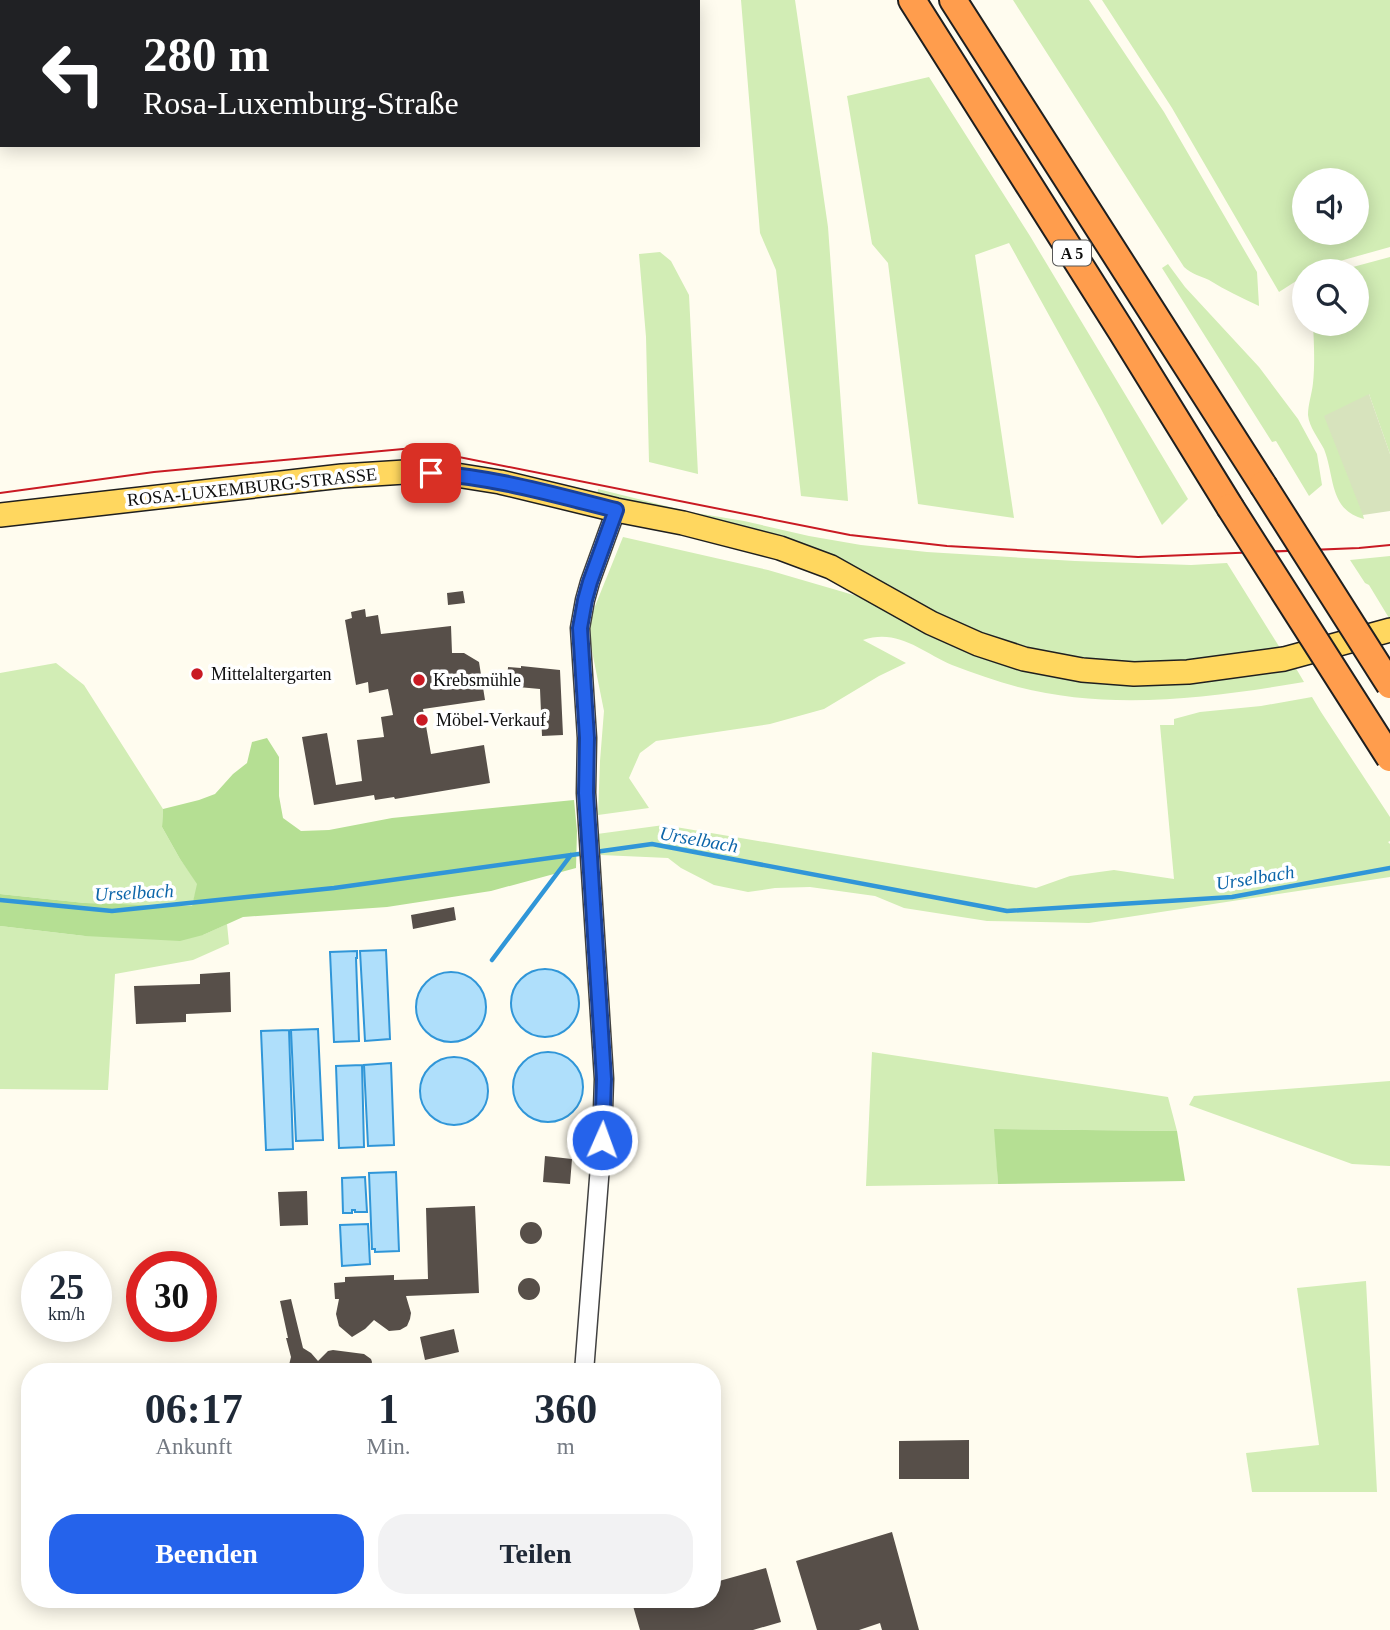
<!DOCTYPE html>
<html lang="de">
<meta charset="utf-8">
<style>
:root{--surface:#fff;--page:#f2f2f3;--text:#1f2937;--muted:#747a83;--accent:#2563eb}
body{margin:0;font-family:"Times New Roman",serif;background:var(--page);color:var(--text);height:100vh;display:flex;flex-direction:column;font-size:26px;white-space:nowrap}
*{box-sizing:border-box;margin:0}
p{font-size:23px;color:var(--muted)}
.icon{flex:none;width:38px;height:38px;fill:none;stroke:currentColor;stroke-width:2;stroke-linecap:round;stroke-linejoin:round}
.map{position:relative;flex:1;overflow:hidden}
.details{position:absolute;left:21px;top:1363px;width:700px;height:245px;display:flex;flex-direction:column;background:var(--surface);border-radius:28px;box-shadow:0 4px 18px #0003}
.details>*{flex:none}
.hud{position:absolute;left:0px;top:0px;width:700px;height:147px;box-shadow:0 4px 18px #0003;background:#202124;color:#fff;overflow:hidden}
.tools{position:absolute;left:1292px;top:168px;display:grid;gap:14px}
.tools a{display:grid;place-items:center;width:77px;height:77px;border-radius:50%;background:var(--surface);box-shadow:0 4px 18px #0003;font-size:35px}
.speed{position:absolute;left:21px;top:1251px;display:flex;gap:14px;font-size:35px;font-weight:700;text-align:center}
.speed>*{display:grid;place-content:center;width:91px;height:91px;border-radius:50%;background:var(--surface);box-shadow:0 4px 18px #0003;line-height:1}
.speed small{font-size:18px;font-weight:400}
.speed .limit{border:10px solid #d22;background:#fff;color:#111}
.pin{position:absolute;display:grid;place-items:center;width:60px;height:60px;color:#fff;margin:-30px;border-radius:14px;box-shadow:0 4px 10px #0006}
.me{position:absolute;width:77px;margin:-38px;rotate:2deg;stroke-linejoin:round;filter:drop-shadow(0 0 5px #0008)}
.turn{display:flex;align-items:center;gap:24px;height:147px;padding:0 28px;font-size:32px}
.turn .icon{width:91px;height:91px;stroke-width:2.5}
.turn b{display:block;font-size:49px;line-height:60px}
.eta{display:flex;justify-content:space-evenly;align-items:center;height:119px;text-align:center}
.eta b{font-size:42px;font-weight:800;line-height:49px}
.primary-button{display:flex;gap:14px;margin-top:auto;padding:14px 28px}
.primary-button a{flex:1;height:80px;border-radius:28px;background:var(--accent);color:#fff;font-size:28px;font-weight:800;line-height:80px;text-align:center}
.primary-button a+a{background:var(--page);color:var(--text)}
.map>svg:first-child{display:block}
.green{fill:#d2edb5;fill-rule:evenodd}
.forest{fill:#b5df93}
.cemetery{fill:#d7e3bd}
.water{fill:#afdffb;stroke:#3096d8;stroke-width:2}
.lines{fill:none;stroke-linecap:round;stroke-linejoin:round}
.stream{stroke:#3096d8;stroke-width:4.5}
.building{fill:#574f49}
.minor-casing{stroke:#414141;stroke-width:21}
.major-casing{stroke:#1f1f1f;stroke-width:26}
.highway-casing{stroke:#1f1f1f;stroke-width:30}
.minor{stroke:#fff;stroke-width:18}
.major{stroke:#ffd75f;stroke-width:23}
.highway{stroke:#ff9d4d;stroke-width:26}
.tram{stroke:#c91a23;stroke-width:2}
.highway-bridge-casing{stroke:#1f1f1f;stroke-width:30;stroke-linecap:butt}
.highway-bridge{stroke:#ff9d4d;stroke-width:26}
.route-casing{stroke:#184099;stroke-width:18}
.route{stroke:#2563eb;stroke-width:12}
.poi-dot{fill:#c91a23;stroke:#fff;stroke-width:2.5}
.labels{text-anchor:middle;stroke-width:7;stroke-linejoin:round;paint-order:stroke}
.shield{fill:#fff;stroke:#565656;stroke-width:2}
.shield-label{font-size:16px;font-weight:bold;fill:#0e0e0e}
.street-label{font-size:18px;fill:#0e0e0e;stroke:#fff}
.poi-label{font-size:18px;fill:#0e0e0e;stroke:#fff;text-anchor:start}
.water-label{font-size:19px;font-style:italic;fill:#0d66aa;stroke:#fff}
</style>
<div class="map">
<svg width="1390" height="1630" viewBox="0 0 1390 1630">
<rect width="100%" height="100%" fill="#fffcef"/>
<path class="green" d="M741 0H795L828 227 848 501 801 496 776 270 760 233Z
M1013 0H1089L1164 112 1257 272 1259 306C1242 298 1225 290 1209 280 1200 276 1192 274 1184 267Z
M1102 0H1390V247L1315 268 1310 271H1304V276L1279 292 1172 108ZM1304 180H1356V233H1304Z
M929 77 1030 236 1188 499 1162 525 1101 409 1009 243 975 255 1014 518 918 504 888 263 872 244 847 96Z
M660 252 671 261 689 295 698 474 649 462 646 337 639 254Z
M1390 257V454L1369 394 1363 515 1364 519C1329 510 1335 477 1324 449 1319 439 1309 427 1308 415 1308 404 1312 394 1313 383 1315 364 1314 343 1313 324H1356V271H1338Z
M1168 264 1185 287 1259 367 1298 419 1317 454 1322 485 1309 496 1276 441 1272 442 1162 268Z
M598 489 690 512 744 521 809 536 861 545 927 552 1075 561 1191 565 1227 563 1280 648 1213 659 1174 663 1132 664 1092 661 1030 651 964 629 780 537 750 528 597 495Z
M623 537 768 570 857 596 939 640 979 656 1027 670 1294 665 1304 682C1210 698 1111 711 1018 687 996 681 973 673 952 665 922 652 898 628 863 640L906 663 879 676 824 709 770 724 656 741 640 753 629 778 649 808 598 815 600 761 604 711 587 626Z
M1390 556V617L1389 618 1369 585 1365 583 1350 560Z
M56 663 84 685 163 809 162 827 180 859 198 884 192 906 85 903 0 894V673Z
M1312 697 1321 712 1390 817V841L1388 842 1390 844V877L1089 923 987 921 904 908 875 896 810 887 775 888 748 892 714 885 681 868 668 858 601 855 597 834 664 825 1036 888 1070 876 1114 870 1174 879 1160 725H1174V719L1200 712 1261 706Z
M227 924 229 944 193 960 115 974 108 1090 0 1089V926L85 936 203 935Z
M872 1052 1168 1097 1177 1131 995 1129 998 1184 866 1186Z
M1390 1081V1166L1352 1164 1189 1105 1194 1096Z
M1366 1281 1377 1492H1252L1246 1453 1319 1445 1297 1288Z"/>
<path class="forest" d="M267 738 279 757V796L283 818 301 831 329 830 392 818 574 800 577 831 576 868 491 891 387 907 243 917 203 935 180 941 85 936 0 926V894L85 903 192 906 197 884 180 859 162 827 163 809 199 800 215 794 233 774 247 763 252 742Z
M994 1129 1177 1131 1185 1181 998 1184Z"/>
<path class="cemetery" d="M1369 394 1390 454V511L1363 515 1324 416Z"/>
<path class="water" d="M386 950 390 1039 365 1041 360 951Z
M357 951V958H356L359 1041 334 1042 330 952Z
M511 1003a34 34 0 1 1 68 0a34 34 0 1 1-68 0Z
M416 1007a35 35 0 1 1 70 0a35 35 0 1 1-70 0Z
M318 1029 323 1140 296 1141 291 1030Z
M289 1030 293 1149 266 1150 261 1031Z
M513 1087a35 35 0 1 1 70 0a35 35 0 1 1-70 0Z
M420 1091a34 34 0 1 1 68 0a34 34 0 1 1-68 0Z
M391 1063 394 1145 368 1146 364 1065Z
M362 1065 364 1147 339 1148 336 1066Z
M396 1172 399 1251 375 1252V1249H372L369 1173Z
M365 1177 367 1212H355V1210H352V1213H343L342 1178Z
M368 1224 370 1264 342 1266 340 1225Z"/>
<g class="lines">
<path class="stream" d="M595 852 652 844 1007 911 1232 897 1390 868
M0 900 112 911 334 888 586 853
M492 960 571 855"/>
</g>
<path class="building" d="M463 591 465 603 448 605 447 593Z
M365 609 366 617 378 615 381 634 451 626 452 653H464L479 662 485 700 423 709 431 754 484 745 490 783 395 799 394 797 375 800 374 795 314 805 302 737 327 733 336 785 362 781 357 740 384 737 381 717 393 715 388 689 369 693 368 682 356 685 345 620 352 618 351 612Z
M521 666 560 670 563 735 542 736 540 689 518 687 519 683H507L508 667 521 668Z
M454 907 456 920 413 929 411 915Z
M230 972 231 1012 186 1014V1022L136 1024 134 986 200 984V974Z
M545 1156 572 1159 570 1184 543 1182Z
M307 1191 308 1225 280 1226 278 1192Z
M475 1206 479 1293 406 1296 411 1313 410 1319 407 1326 400 1330 389 1331 374 1320 365 1329 352 1337 339 1326 336 1314 339 1299H335L334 1283 345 1282V1277L394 1275V1280L428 1279 426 1208Z
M520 1233a11 11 0 1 1 22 0a11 11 0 1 1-22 0Z
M518 1289a11 11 0 1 1 22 0a11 11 0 1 1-22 0Z
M291 1299 303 1348 311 1353 318 1361 328 1351 333 1350 364 1354 371 1359 372 1362 370 1370 367 1372H356L347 1367 341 1372H328L316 1367 313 1372H291L289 1365 291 1357 286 1338H288L280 1301Z
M454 1329 459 1352 425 1360 420 1337Z
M969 1440V1479H899V1441Z
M892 1532 919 1630H882L880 1623 859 1630H817L796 1561Z
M766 1568 781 1622 753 1630H640L633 1606 655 1600H712V1583Z"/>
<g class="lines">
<g class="minor-casing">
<path id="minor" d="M584 1372 602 1140 604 1079 586 793 587 738 580 628 585 600 590 582 616 510"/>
</g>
<g class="major-casing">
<path id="major" d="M0 515 342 476 405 472 456 475 500 482 616 510 683 523 780 548 831 567 931 623 978 644 1024 659 1082 670 1134 674 1188 672 1284 659 1390 630"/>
</g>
<g class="highway-casing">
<path id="highway" d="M912 0 1122 332 1230 507
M953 0 1263 485"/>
</g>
<use href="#minor" class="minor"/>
<use href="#major" class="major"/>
<use href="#highway" class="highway"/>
<path class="tram" d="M0 493 154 472 414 448 850 535 947 546 1138 557 1359 548 1390 545"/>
<g class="highway-bridge-casing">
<path id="highway-bridge" d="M1263 485 1390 685
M1230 507 1390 758"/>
</g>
<use href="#highway-bridge" class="highway-bridge"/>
</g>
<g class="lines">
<g class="route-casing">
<path id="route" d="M431 473C494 477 555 495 616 510L590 582 585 600 580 628 587 738 586 793 604 1079 602 1140"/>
</g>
<use href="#route" class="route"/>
</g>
<g class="poi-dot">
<circle cx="197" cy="674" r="7"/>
<circle cx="419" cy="680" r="7"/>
<circle cx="422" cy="720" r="7"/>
</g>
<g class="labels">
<rect class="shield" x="1053" y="240.5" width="38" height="25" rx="5"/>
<g class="shield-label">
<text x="1072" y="259">A 5</text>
</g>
<g class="street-label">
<text transform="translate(252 487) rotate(-6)" y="6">ROSA-LUXEMBURG-STRASSE</text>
</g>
<g class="poi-label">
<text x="211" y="680">Mittelaltergarten</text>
<text x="433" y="686">Krebsmühle</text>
<text x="436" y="726">Möbel-Verkauf</text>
</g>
<g class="water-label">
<text transform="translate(699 839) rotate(10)" y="7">Urselbach</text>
<text transform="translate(1255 877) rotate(-9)" y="7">Urselbach</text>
<text transform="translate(134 892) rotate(-3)" y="7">Urselbach</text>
</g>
</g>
</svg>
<div class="tools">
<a><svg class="icon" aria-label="sound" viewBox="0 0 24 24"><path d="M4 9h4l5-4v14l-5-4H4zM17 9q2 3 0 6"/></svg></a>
<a><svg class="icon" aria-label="search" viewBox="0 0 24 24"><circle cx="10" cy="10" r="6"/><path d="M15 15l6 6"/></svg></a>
</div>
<div class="speed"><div>25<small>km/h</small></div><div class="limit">30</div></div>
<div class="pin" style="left:431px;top:473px;background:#d93025"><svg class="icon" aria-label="arrive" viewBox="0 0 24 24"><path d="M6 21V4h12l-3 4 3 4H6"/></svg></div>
<svg class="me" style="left:602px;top:1140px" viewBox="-20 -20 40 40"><circle r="17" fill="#2563eb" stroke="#fff" stroke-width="3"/><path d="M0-11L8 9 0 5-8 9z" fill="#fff"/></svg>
<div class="hud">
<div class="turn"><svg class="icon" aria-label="left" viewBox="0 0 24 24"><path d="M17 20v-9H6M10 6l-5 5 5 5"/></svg><div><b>280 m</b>Rosa-Luxemburg-Straße</div></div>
</div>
<section class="details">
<div class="eta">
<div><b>06:17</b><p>Ankunft</p></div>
<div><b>1</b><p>Min.</p></div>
<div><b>360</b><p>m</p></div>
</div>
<div class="primary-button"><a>Beenden</a><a>Teilen</a></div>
</section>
</div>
